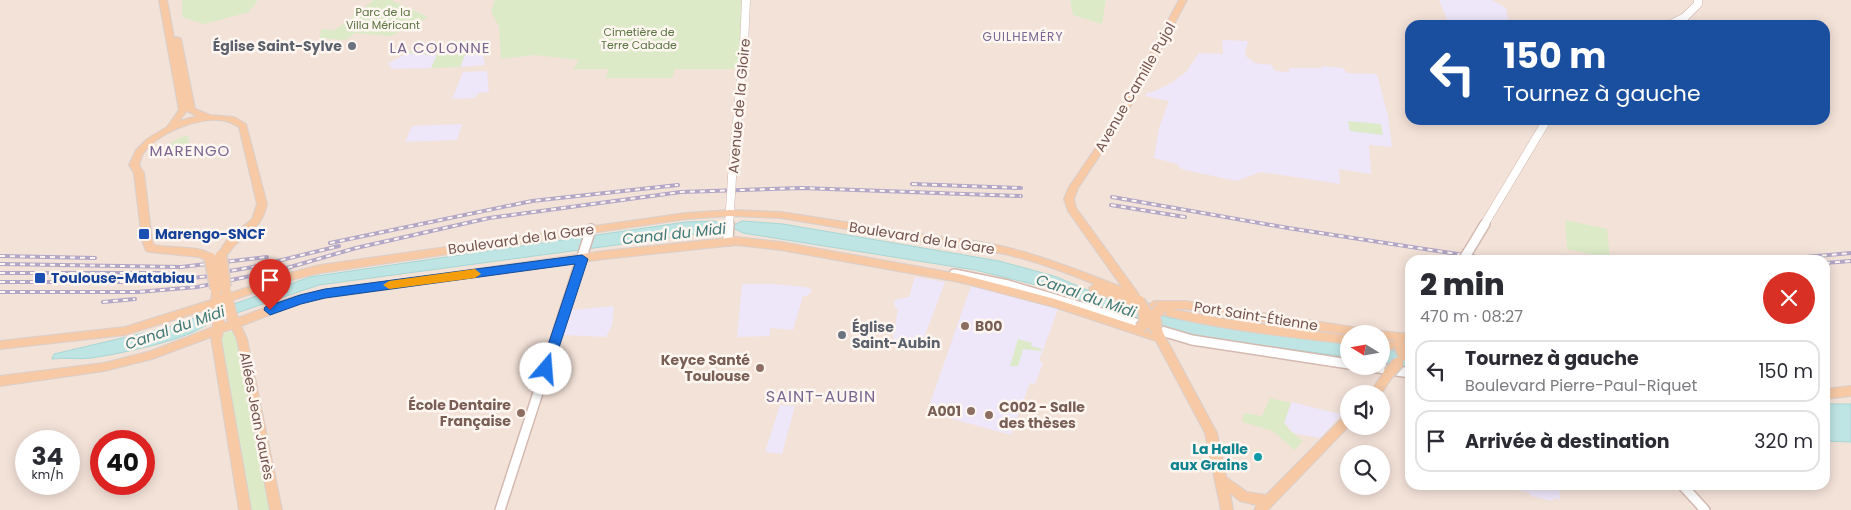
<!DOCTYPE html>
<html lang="fr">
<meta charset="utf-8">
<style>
:root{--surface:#fff;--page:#f2f2f3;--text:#2b2b33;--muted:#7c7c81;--line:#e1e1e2}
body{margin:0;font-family:Poppins,sans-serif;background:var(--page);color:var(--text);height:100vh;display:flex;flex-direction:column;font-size:19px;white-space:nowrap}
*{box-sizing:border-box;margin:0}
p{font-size:16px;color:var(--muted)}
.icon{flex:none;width:28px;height:28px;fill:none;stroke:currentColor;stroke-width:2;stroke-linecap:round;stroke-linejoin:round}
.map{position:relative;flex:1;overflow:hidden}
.sheet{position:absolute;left:1405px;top:255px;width:425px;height:235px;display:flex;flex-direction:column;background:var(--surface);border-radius:15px;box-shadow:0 2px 12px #0003}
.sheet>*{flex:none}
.top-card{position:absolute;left:1405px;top:20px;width:425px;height:105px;border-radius:15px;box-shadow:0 2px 12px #0003;background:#1a4fa0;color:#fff;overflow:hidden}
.needle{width:32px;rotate:281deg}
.controls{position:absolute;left:1340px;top:325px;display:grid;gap:10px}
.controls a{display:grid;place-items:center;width:50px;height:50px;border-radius:50%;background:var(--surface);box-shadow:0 2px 12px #0003;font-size:25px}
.speed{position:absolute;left:15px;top:430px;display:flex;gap:10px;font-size:25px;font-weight:700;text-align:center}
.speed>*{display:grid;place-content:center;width:65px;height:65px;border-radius:50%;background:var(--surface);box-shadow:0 2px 12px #0003;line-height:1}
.speed small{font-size:12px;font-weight:400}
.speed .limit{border:8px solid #d22;background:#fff;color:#111}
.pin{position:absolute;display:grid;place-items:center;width:42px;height:42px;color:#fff;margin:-51px -21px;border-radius:50% 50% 50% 0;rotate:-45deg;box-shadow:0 0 5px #0007}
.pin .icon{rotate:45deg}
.me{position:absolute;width:55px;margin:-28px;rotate:18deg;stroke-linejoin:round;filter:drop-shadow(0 0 4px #0008)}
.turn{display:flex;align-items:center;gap:18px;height:105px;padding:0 15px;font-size:22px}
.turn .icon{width:65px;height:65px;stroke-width:2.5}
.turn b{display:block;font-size:35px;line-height:42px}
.round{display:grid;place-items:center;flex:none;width:52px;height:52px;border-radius:26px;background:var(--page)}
.overview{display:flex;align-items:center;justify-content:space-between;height:85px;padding:0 15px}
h1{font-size:30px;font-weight:800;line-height:38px}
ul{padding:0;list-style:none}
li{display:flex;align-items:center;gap:15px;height:62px;margin:0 10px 8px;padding:0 5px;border:2px solid var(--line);border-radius:15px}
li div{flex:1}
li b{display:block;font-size:19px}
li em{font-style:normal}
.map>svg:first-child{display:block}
.residential{fill:#f3e2d8;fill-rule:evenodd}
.education{fill:#eee6f9}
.green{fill:#dceac8}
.water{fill:#bee5e4;stroke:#a5d7d5}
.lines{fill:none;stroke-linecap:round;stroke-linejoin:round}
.secondary-far1-casing{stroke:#d3b9b0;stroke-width:9}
.secondary-casing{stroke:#d3b9b0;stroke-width:12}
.primary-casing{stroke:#d9cfcd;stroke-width:2}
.secondary-far1{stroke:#fff;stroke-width:8}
.secondary{stroke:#fff;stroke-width:9}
.primary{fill:#f7c9a5;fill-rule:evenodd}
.rail-casing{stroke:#b2a7c6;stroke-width:4}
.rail{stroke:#fef6f0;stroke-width:2;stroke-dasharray:5;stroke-linecap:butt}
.secondary-bridge-far1-casing{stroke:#d3b9b0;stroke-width:9;stroke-linecap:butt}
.secondary-bridge-casing{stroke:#d3b9b0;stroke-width:12;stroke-linecap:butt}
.primary-bridge-casing{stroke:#d9cfcd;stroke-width:14;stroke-linecap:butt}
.secondary-bridge-far1{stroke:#fff;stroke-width:8}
.secondary-bridge{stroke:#fff;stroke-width:9}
.primary-bridge{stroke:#f7c9a5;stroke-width:11}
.route{fill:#1a73e8;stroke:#114b97}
.slow{fill:#f59e0b}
.worship-dot{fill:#6b7280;stroke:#fef6f0;stroke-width:2}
.transit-dot{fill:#1a4fb4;stroke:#fef6f0;stroke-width:2}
.education-dot{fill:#8d6e63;stroke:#fef6f0;stroke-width:2}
.culture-dot{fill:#0f9aa8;stroke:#fef6f0;stroke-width:2}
.labels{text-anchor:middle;stroke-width:5;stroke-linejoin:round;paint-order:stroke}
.far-park-label{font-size:11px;fill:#5b7543;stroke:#fef6f0}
.far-neighbourhood-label{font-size:12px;letter-spacing:1px;fill:#7a6691;stroke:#fef6f0}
.worship-label{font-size:14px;font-weight:bold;fill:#5b616d;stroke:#fef6f0;text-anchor:end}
.street-label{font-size:14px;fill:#76544e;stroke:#fef6f0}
.transit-label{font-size:14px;font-weight:bold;fill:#164399;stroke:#fef6f0;text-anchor:start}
.education-label{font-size:14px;font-weight:bold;fill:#785e54;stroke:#fef6f0;text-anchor:end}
.culture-label{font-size:14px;font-weight:bold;fill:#0d838f;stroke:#fef6f0;text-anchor:end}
.neighbourhood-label{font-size:15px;letter-spacing:1px;fill:#7a6691;stroke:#fef6f0}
.water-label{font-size:15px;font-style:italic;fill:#417a78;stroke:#fef6f0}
.quarter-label{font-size:16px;letter-spacing:1px;fill:#7a6691;stroke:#fef6f0}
</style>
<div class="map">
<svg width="1851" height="510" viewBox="0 0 1851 510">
<rect width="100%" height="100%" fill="#fcf1ea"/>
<path class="residential" d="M0 0H1851V510H0ZM1410 25H1825V120H1410ZM1410 260H1825V485H1410ZM1349 334H1381V366H1349ZM1349 394H1381V426H1349ZM26 441H69V484H26ZM101 441H144V484H101ZM1349 454H1381V486H1349Z"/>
<path class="education" d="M1439 0H1492L1506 8 1509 25H1449Z
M1222 40 1248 41 1245 54 1247 57 1255 63 1272 65 1275 71 1289 72V68H1323L1322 66 1343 68 1347 73 1377 74 1388 116 1392 147 1369 145 1371 174 1339 169 1340 184 1261 172 1236 181 1181 169 1177 164 1154 158 1159 128 1169 101 1145 96 1148 92H1153L1171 83 1186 72 1199 53 1223 54Z
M407 53 437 55 431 68 390 69 392 67 387 64Z
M465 55H483L485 65 460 67Z
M487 71 489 92 478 93 475 98 452 99 463 72Z
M462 124 457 140 405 142 412 126Z
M915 277 945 282 921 346 892 343 898 309 895 308 894 300 909 297Z
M742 284H771L806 287 812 290 807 296H803L793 330 770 328V336L737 337Z
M973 286 1058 309 1039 361 1043 363 1035 384 1030 383 1011 435 927 412 966 300 971 287Z
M614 306 612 325 606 337 563 335 571 310Z
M1291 402 1340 414 1341 415 1320 438 1293 433 1284 422Z
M780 405 795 406 782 454 765 452Z
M1498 485H1559L1560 500 1553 498V501L1549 500 1531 496 1530 493Z"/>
<path class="green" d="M182 0H258L249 12 204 24 182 17Z
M374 0H391L428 17 391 36 355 33 346 40 320 38 321 29 335 30Z
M495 0H742L739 69H675L672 78H606L608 69H573L579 60 535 55 501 59 499 27 491 11Z
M1070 0H1106L1102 24 1073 15Z
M420 50 465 55 460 67 431 68 437 55 407 53 409 51Z
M1348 121 1381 124 1383 135 1350 131Z
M188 135 190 149 161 158C162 144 177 139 188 135Z
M1565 220 1607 229 1610 258 1567 249Z
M228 331 233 332 236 337 272 510H249L220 344 222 335Z
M1018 339 1032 343 1031 346 1042 349 1041 351 1023 349 1018 366H1010Z
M1270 398 1291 403 1284 423 1289 430 1303 441 1294 450 1273 431 1242 422 1244 413 1262 416Z"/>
<path class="water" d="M714 221 724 225 736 224 742 221 783 224 999 261 1054 276 1116 302 1170 318 1349 344V357L1196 337 1114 313 1053 289 975 270 743 233 735 229 319 285 210 322C190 340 118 354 91 358 78 360 65 357 52 359L54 354 169 327 310 277 686 222Z
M1381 348 1410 354V368L1381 363Z
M1825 404H1851V442L1825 441Z"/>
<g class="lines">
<g class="secondary-far1-casing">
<path id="secondary-far1" d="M1669 25 1685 17 1698 4V0
M732 177 744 45 746 0
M729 225 731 194
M1484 225 1547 120"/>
</g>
<g class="secondary-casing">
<path id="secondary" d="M728 241 729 224
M1468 252 1485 224
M954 274 1008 285 1192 340 1349 364
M1366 366 1410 373
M1682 485 1705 510
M500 510 591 229"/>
</g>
<g class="primary-casing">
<path id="primary" d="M159 0H167L174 38 177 37 181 39 195 109 210 115 234 117 246 124 267 204C262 227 250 231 235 245 230 250 227 257 221 260L216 256 227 240 252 219 257 204 239 127C236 126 232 123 229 122 204 114 157 132 143 154 141 157 140 162 139 165L144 173 152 240 154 245C170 249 205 244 215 258L214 261 210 262 199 257 150 252 146 251 142 240 134 173 129 165 136 150 147 139 167 127 179 110ZM187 111 197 116 179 121 186 112Z
M1179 0H1187L1122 122 1078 188 1074 199 1076 208 1138 293 1139 296 1136 299 1150 304 1154 301H1185L1372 330 1377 333 1381 331 1410 334V342L1381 339V334L1349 335 1185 309H1171L1219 318 1349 336V344C1284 336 1219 330 1156 313 1133 307 1112 299 1090 291L1089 288 1094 284C1047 265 999 248 948 246L781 218 730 216 686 219 320 273 291 280 233 300 238 318 295 296 325 290 604 251 736 237 781 242 959 274 1055 299 1152 331 1157 328 1161 329 1217 433 1226 477 1247 492 1266 495 1345 415 1349 413V426L1268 510H1254L1257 505 1240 501 1230 493 1233 510H1221L1205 433 1156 341 1054 307 959 282 781 250 736 245 604 259 325 298 300 303 241 326 247 339 282 510H270L237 339 232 329 223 332 221 340 251 510H239L211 337 152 359 104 371 0 386V376L104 363 151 351 213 327 212 308 125 335 0 349V341L125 327 211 300 212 292H220L221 296 222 290H230L231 293 285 274 320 265 686 213 730 210 781 212 948 238C1009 242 1065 265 1122 287L1068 211 1064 199 1069 187 1114 121ZM222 304H223L228 322 224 323Z
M1381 340 1410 344V352L1381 348Z
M1389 368 1393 370 1395 373 1381 394H1369L1385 370Z
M1851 386V396L1825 399V389Z"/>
</g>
<use href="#secondary-far1" class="secondary-far1"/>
<use href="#secondary" class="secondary"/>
<use href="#primary" class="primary"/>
<g class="rail-casing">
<path id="rail" d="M912 184 1021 188
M1112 197 1288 228 1496 260
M1111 205 1185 217
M330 243 532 201 678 185
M0 256 95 258
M1772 260 1851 253
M1825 263 1851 261
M0 264 181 267 267 257
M0 273H165
M212 274 253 267 339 246
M0 282H153L220 275
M0 292H138L197 287 280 270 356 248 489 218 681 192 802 188 1021 196
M103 302 135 299"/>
</g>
<use href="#rail" class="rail"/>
<g class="secondary-bridge-far1-casing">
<path id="secondary-bridge-far1" d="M731 194 732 177"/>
</g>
<g class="secondary-bridge-casing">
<path id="secondary-bridge" d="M1463 260 1468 252"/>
</g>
<g class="primary-bridge-casing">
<path id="primary-bridge" d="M221 256 225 287
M210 258 216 289
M1139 301 1157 331
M1156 325 1154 315 1162 307
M1140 328 1145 323 1144 311
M1399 344 1404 355
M1389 373 1398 363"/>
</g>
<use href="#secondary-bridge-far1" class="secondary-bridge-far1"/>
<use href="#secondary-bridge" class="secondary-bridge"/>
<use href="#primary-bridge" class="primary-bridge"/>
</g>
<path class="route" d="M582 255 588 259 552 369 546 374 540 369 575 264 325 298 301 304 270 315 264 310 265 307 300 295 325 289Z"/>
<path class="slow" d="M475 269 481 274 475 278 389 289 383 285 389 281Z"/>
<g class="worship-dot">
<circle cx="352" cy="46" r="5"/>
<circle cx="842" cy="335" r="5"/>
</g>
<g class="transit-dot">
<rect x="138" y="228" width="12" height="12" rx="2.5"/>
<rect x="34" y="272" width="12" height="12" rx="2.5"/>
</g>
<g class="education-dot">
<circle cx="965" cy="326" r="5"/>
<circle cx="760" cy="368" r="5"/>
<circle cx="971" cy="411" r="5"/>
<circle cx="521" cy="413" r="5"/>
<circle cx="989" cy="415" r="5"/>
</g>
<circle class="culture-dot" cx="1258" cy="457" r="5"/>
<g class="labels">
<g class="far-park-label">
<text x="383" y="16">Parc de la<tspan x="383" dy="13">Villa Méricant</tspan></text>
<text x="639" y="36">Cimetière de<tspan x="639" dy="13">Terre Cabade</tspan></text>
</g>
<g class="far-neighbourhood-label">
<text x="1023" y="41">GUILHEMÉRY</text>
</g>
<g class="worship-label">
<text x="342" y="51">Église Saint-Sylve</text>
<text x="852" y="332" text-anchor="start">Église<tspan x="852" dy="16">Saint-Aubin</tspan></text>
</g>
<g class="street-label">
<text transform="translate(1135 87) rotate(-60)" y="5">Avenue Camille Pujol</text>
<text transform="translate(739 106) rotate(-85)" y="5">Avenue de la Gloire</text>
<text transform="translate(922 238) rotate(9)" y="5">Boulevard de la Gare</text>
<text transform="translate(521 239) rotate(-8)" y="5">Boulevard de la Gare</text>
<text transform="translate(1256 316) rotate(9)" y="5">Port Saint-Étienne</text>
<text transform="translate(257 416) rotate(79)" y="5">Allées Jean Jaurès</text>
</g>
<g class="transit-label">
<text x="155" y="239">Marengo-SNCF</text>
<text x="51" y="283">Toulouse-Matabiau</text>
</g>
<g class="education-label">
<text x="975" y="331" text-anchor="start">B00</text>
<text x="750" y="365">Keyce Santé<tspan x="750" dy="16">Toulouse</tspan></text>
<text x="511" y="410">École Dentaire<tspan x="511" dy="16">Française</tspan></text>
<text x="999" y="412" text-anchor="start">C002 - Salle<tspan x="999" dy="16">des thèses</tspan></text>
<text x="961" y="416">A001</text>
</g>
<g class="culture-label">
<text x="1248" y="454">La Halle<tspan x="1248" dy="16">aux Grains</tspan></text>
</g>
<g class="neighbourhood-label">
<text x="440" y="53">LA COLONNE</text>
<text x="190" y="156">MARENGO</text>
</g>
<g class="water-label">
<text transform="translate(674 234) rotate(-6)" y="5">Canal du Midi</text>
<text transform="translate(1086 296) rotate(19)" y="5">Canal du Midi</text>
<text transform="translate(175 328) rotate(-19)" y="5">Canal du Midi</text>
</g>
<g class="quarter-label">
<text x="821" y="402">SAINT-AUBIN</text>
</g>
</g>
</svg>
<div class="controls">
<a><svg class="needle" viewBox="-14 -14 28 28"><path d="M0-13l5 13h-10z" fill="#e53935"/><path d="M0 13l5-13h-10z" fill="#7c7c81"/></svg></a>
<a><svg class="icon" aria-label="sound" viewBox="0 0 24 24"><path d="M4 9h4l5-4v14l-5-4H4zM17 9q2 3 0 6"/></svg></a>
<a><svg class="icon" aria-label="search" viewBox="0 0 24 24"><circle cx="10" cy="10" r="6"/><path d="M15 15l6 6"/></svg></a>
</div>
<div class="speed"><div>34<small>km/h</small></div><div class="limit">40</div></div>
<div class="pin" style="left:270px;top:310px;background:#d93025"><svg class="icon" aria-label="arrive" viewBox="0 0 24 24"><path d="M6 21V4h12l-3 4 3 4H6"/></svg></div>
<svg class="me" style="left:546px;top:369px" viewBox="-20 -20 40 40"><circle r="19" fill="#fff"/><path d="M0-13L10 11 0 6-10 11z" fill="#1a73e8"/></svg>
<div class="top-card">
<div class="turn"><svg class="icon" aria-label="left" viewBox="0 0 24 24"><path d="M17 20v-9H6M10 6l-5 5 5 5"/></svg><div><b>150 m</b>Tournez à gauche</div></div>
</div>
<section class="sheet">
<div class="overview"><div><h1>2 min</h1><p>470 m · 08:27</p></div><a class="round" style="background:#d93025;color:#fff"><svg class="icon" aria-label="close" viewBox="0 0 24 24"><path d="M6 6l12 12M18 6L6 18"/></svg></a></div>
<ul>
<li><svg class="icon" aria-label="left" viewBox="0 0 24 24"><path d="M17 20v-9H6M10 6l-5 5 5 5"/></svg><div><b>Tournez à gauche</b><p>Boulevard Pierre-Paul-Riquet</p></div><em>150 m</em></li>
<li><svg class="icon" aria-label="arrive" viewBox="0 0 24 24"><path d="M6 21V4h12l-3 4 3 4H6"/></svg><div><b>Arrivée à destination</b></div><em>320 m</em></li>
</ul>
</section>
</div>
